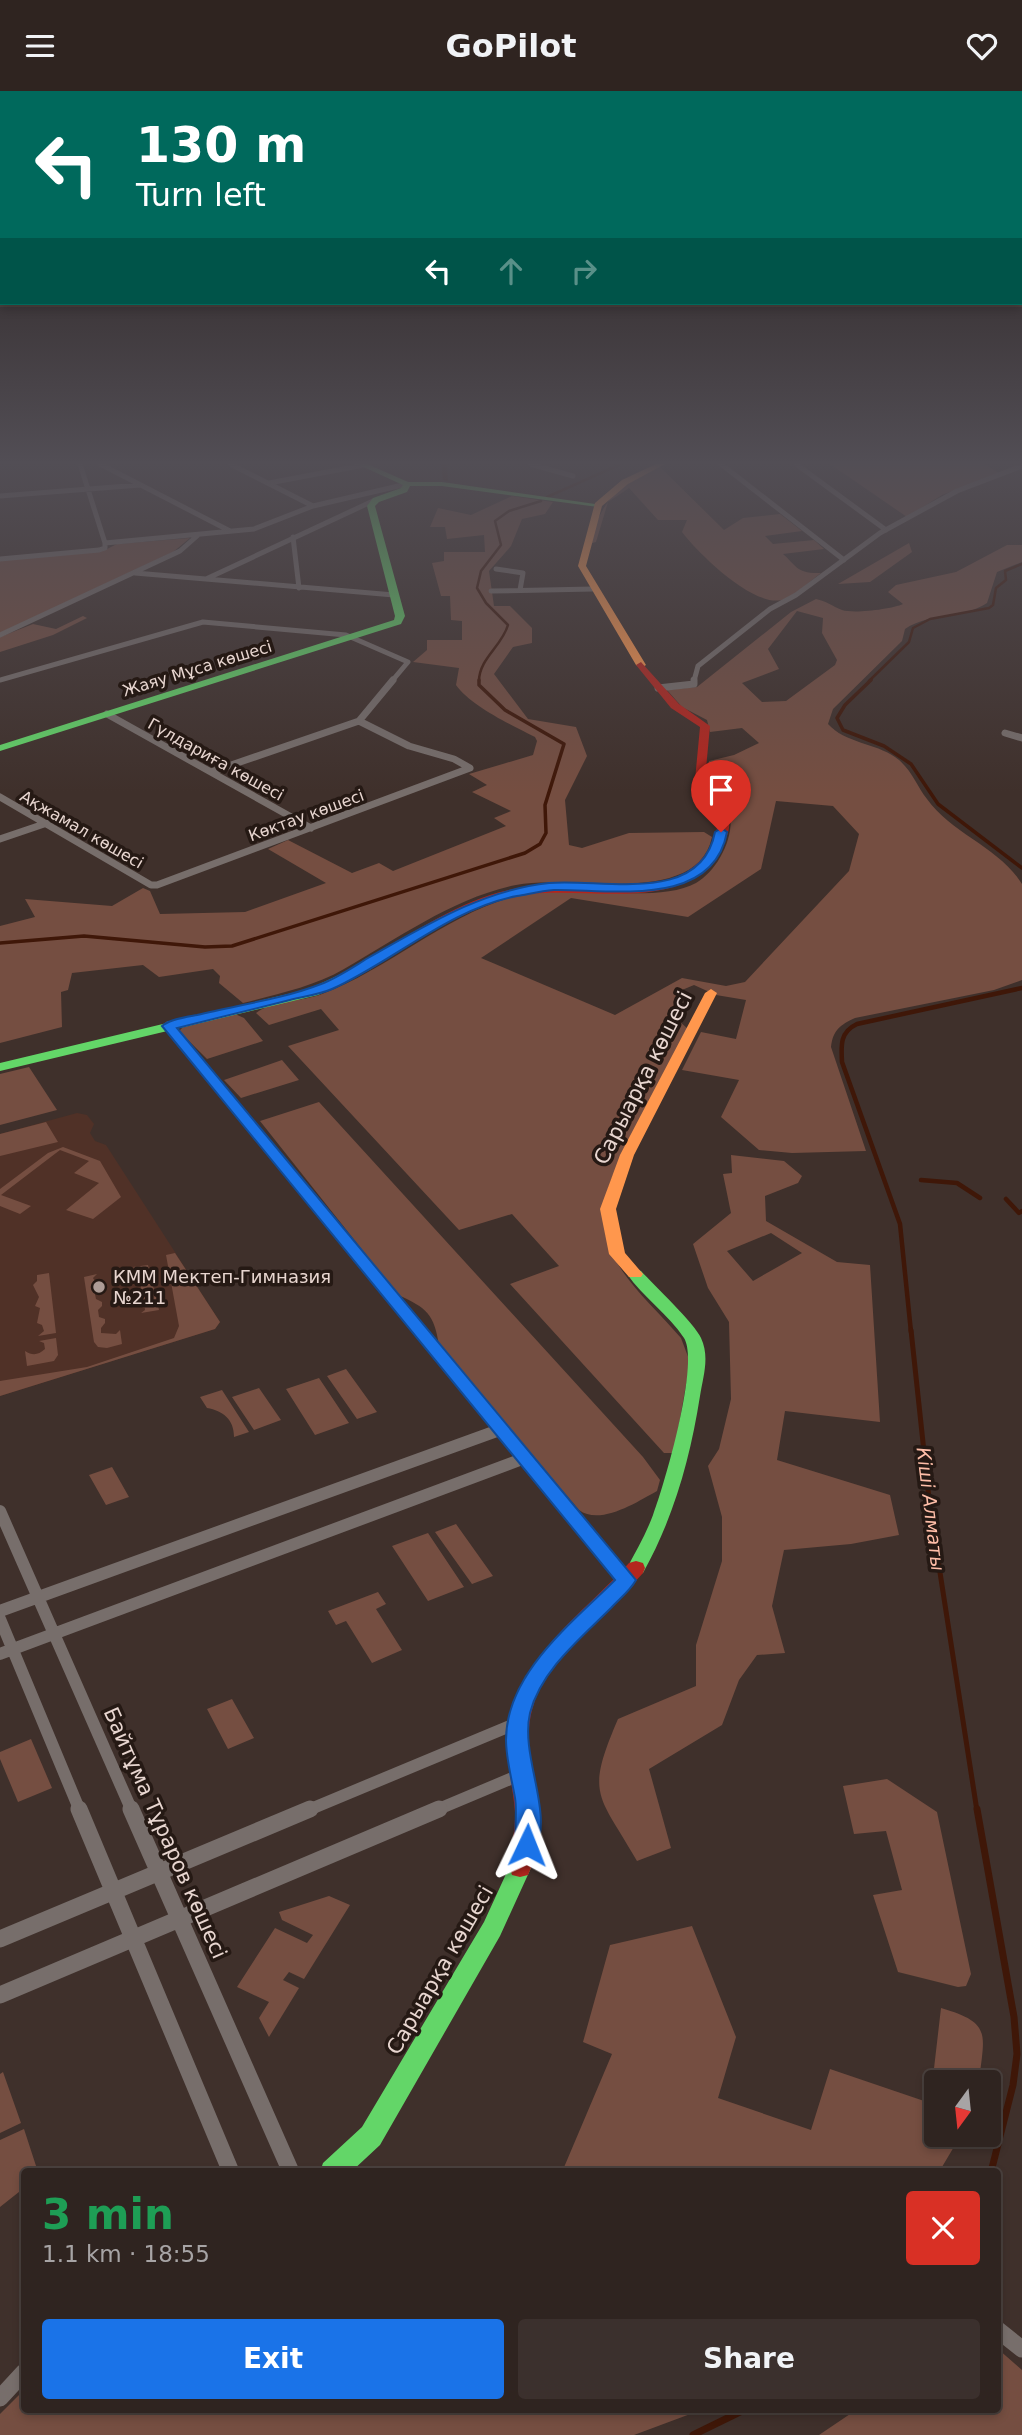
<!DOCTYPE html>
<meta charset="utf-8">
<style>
:root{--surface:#2f2420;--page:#3b302d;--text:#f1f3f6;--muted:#a7a4a5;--line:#4a413e;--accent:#1a73e8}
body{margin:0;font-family:"DejaVu Sans",sans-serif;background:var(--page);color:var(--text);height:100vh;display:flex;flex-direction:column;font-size:26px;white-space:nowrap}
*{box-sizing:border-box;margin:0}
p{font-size:23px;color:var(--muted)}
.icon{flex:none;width:38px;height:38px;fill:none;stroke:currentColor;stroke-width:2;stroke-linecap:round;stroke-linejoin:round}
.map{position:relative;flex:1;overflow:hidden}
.drawer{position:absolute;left:21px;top:2077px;width:980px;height:245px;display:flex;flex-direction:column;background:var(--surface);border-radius:7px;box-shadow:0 4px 10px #0003,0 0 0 2px var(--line)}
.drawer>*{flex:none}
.top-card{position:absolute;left:0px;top:0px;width:1022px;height:214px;box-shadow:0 4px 10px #0003,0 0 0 2px var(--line);background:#00695c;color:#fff;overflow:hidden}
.needle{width:46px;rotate:195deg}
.buttons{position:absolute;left:924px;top:1979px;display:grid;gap:14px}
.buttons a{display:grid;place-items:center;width:77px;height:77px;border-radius:7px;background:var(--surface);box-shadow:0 4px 10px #0003,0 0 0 2px var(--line);font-size:35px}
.pin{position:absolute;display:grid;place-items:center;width:60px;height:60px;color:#fff;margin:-72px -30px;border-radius:50% 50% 50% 0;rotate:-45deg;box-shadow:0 0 7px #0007}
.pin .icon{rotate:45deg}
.me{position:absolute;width:77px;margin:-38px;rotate:2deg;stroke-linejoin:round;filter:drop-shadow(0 0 5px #0008)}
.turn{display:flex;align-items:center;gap:24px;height:147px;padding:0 21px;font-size:32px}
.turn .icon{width:91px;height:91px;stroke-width:2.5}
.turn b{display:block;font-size:49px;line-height:60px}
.lanes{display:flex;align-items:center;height:66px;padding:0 21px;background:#0003;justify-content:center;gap:35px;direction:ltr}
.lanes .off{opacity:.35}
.round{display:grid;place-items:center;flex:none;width:74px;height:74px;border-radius:7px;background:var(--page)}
.summary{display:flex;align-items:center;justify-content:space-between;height:119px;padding:0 21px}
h1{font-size:42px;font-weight:700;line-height:52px;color:#1e9e55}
.cta{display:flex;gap:14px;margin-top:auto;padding:14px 21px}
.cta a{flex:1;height:80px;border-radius:7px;background:var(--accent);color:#fff;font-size:28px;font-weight:700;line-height:80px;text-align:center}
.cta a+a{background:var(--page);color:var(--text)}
header{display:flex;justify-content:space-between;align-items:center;height:91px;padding:0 21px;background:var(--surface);font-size:32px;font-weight:700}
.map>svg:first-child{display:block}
.built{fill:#503127}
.green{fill:#754e41;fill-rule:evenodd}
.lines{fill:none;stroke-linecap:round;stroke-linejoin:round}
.stream-far4{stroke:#3f1708;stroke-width:2.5}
.stream-far3{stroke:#3f1708;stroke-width:3.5}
.stream-far2{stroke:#3f1708;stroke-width:4.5}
.stream-far1{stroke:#3f1708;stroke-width:5}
.stream{stroke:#3f1708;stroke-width:7}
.canal{fill:#3f1708;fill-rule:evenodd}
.street-far4{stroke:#776e6b;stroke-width:5}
.street-far3{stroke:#776e6b;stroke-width:7}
.street-far2{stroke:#776e6b;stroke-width:10}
.street-far1{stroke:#776e6b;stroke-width:12}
.street{stroke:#776e6b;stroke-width:17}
.fast{fill:#63d668;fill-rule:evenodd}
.slow{fill:#ff974d;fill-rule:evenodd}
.jam{fill:#b3261e;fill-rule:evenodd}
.route{fill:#1a73e8;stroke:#114b97;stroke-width:2}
.poi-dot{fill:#ad9c96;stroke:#251914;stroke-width:2.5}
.labels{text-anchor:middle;stroke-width:7;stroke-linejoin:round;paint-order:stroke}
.far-street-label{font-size:16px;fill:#e8d6d0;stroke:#251914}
.poi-label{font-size:18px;fill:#e8d6d0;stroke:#251914;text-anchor:start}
.water-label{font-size:19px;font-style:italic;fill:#ffbea8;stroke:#251914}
.near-street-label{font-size:21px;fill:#e8d6d0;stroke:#251914}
</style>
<header><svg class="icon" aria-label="menu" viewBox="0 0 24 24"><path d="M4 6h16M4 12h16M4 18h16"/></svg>GoPilot<svg class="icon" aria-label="heart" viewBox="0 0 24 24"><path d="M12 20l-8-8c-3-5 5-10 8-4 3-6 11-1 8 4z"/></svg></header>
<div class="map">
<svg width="1022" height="2344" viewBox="0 0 1022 2344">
<rect width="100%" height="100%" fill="#3f302b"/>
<path class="built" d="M77 1022 87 1024 94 1033 90 1042 95 1050 106 1054 220 1231 215 1238 0 1305V1043Z"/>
<path class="green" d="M830 373H984L999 382 942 404 907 426Z
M659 375 724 439 743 427 780 423 802 440 765 445 773 453 814 449 824 458 783 463C796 474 796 483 821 482 810 490 797 503 785 508 756 520 697 461 682 441L687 429H658L629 397 608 411 596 451 588 453C606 404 613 400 659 375Z
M512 405 553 411 545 423 522 428 511 455 489 480 494 515H510L532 537V552L513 556 494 583 528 628 576 636 587 665 565 709 569 754 582 757 629 742 704 741 712 746C697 817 572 783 516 794 453 807 399 847 344 878 313 896 277 903 243 912L219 892 220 885 213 878 159 886 143 874 72 882 68 899 61 901 62 936 0 952V835L35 826 25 808 112 815 143 797 150 800 160 823 245 821 326 792 268 758 288 749 352 782 379 772 393 780 506 735 494 727 511 720 472 701 487 694 469 683 533 664 537 650 535 646C511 634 471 615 456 594L459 577 413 571 427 559V549H462V530L451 529 450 505H441L432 472 444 470V461H485L484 444 447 448 445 436H430L438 417 471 424Z
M190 447 173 461 0 542V469L107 458 117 453Z
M909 452 912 461 870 491 838 493Z
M1007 454H1022V471L997 481 987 512C963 528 930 521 905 538L902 550 833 618 828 633C845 652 875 652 895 666 911 677 916 694 927 708 952 743 999 756 1022 793V889L994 899 855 927C840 934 833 939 831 956L866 1060 792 1062 759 1059 721 1026 739 989 682 979 701 941 736 948 746 909 716 904 694 894 682 899 670 922 688 938 613 1084C581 1158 637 1196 681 1247L690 1271 674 1362H664L510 1193 559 1175 512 1123 459 1139 288 955 339 939 321 918 269 934 256 922C273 909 302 911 322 903 395 876 457 812 537 801 581 796 660 812 696 792 719 779 738 741 728 714 724 704 713 699 708 690L709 670 734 664 759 652 742 637 710 641 707 629 682 616 667 599 697 596 791 521 816 508C826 510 832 515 842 519 854 523 892 518 903 513L888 501 896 494 956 481ZM797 520 823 527 822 542 837 569 835 574 786 610 762 611 742 592 779 578 768 558ZM776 710 833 715 859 743 849 780 745 891 726 895 682 887 615 924 481 867 571 807 688 826 761 778Z
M83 525 87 527 53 544 0 561V546L33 533 56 538Z
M235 923 244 927 263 950 207 968 179 940 185 934Z
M282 969 299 989 241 1007 224 989Z
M29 976 57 1019 0 1034V983Z
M319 1011 643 1366 660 1389 657 1400C637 1411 600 1435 579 1419L439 1254C434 1223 427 1217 398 1204L260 1030Z
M46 1031 58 1051 0 1065V1043Z
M63 1056 100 1070 121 1106 93 1128 66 1119 99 1092 74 1082 89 1070 60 1059 1 1104 31 1115 20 1123 0 1115V1098L48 1062Z
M731 1064 784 1070 802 1085 798 1092 765 1105 766 1130 837 1171 870 1174 880 1331 785 1320 777 1369 890 1404 899 1444 851 1453 784 1459 772 1515 785 1562 757 1564 739 1589 722 1634 649 1678 671 1757 637 1770C598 1702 585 1705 618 1628L696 1595V1554L722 1470V1426L708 1375 719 1358 731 1308 729 1231 708 1197 693 1153 731 1122 723 1083 732 1082ZM771 1142 802 1162 753 1190 727 1160Z
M175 1162 220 1231 215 1238 0 1305V1290L87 1276 174 1247 179 1235 166 1164Z
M148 1174 159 1219 141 1222 145 1219 144 1212 139 1211 141 1195 136 1194 138 1180 133 1176Z
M49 1182 56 1242 38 1245 44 1240 42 1234 37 1232 40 1217 35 1215 39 1206 33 1194 37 1190V1184Z
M97 1183 93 1187 100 1199 95 1203 96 1208 102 1211V1215L98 1219 99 1226 105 1228V1232L101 1237V1242L116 1243 120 1239 122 1253 107 1257 98 1256 94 1251 84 1186Z
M56 1247 58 1264 54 1270 27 1275 25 1260C33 1265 38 1264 45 1258L44 1252 39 1250Z
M346 1278 377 1321 357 1328 327 1285Z
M319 1287 349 1332 315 1344 286 1298Z
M259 1297 281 1329 254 1339 232 1306Z
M222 1299 249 1341 234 1346C234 1328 223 1320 207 1317L200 1306Z
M112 1376 129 1406 106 1414 89 1384Z
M456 1433 493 1485 472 1493 435 1441Z
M428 1442 464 1496 428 1510 392 1455Z
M378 1501 386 1513 376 1518 402 1559 372 1572 346 1530 336 1534 328 1520Z
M232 1608 254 1647 228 1658 207 1618Z
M31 1648 52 1697 18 1711 0 1668V1661Z
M887 1688 937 1721 971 1883 966 1895 958 1896 898 1881 873 1804 902 1799 886 1740 854 1743 843 1695Z
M329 1805 350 1814 304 1888 289 1881 283 1889 299 1897 269 1946 259 1927 269 1911 237 1896 275 1837 307 1852 313 1844 282 1829 279 1821Z
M692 1835 736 1946 718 2007 811 2039 830 1978 930 2012 941 1917C993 1932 984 1943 979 1991L936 1992V2044H961L939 2081H562L612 1963 583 1951 610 1854Z
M3 1981 21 2032 0 2042V1983Z
M24 2038 38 2081H24V2097L0 2116V2049Z
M998 2258 1022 2279V2344H819L856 2319H998Z
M24 2299V2319H93L94 2322 108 2319H701L634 2344H0V2323Z"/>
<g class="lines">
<path class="stream-far4" d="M547 406 621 373
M479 590C479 568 502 555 508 534L486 512 477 497 481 480 501 454 495 430 509 420 541 410
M869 590 909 551 913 537 930 528 989 517 993 514 996 497 1006 489 1005 480 1022 473"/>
<path class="stream-far3" d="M871 589 845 614 837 627 843 639 884 655 911 673 938 713 1022 777
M0 852 84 845 205 856 232 855 525 762 540 753 546 742 545 714 564 653 505 619 479 594V589"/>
<path class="stream-far2" d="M921 1089 957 1092 980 1107
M1006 1108 1019 1122 1022 1120
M911 1241 900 1133 842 971C841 954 840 941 857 933L1022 897"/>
<path class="stream-far1" d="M911 1239 930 1417 977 1720"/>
<path class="stream" d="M977 1718 1014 1926 1017 1963 1013 1994 991 2081
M693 2344 744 2319"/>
<path class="canal" d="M441 373H447L448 390 443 389Z"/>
<path class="street-far4" d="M80 373 105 452
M100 373 230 440
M530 373 573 385
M721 373 844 469
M796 373 886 439
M269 392 364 374
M0 405 140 394
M313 415 407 393
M293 446 299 497
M105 452 254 438 313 415 230 373
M0 468 99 459 105 457V452
M496 478 523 482 520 499
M135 482 394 504
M206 488 373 410
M491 500 593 498
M0 544 180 460 197 445
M0 589 203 531 346 544 408 571 392 590
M694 590 698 575 770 518 796 504 880 442 957 400 1022 375"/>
<path class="street-far3" d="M658 597 694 593V589
M107 623 311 737
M359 630 393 589
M1005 642 1022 647
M211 681 359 630
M0 706 151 794H157L470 677 454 668 409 655 359 630
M0 748 47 732"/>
<path class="street-far2" d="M169 935 421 1241"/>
<path class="street-far1" d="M420 1239 626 1489
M0 1420 132 1720
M0 1520 502 1338
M0 1528 80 1720
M0 1563 525 1367
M306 1720 517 1632
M434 1720 522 1683"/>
<path class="street" d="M79 1718 231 2081
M131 1718 291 2081
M0 1848 310 1718
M0 1904 439 1718
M998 2239 1022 2258
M0 2307 24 2281"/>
<path class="fast" d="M357 373H367L408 391H442L602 414 598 416 442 395H410L407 401 379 411 375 415 405 525 401 533 0 660V654L394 529 395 525 367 415 373 407 401 397 403 394Z
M367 871 371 872V878L318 904 0 980V972L309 898Z
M635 1178 641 1180C654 1194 695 1233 701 1247 710 1266 703 1286 700 1305 690 1368 674 1426 643 1482L636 1484 629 1482 627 1477C636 1460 646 1443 653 1424 664 1395 700 1272 684 1247 669 1224 643 1206 627 1183Z
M520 1768 528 1770 531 1777 500 1845 380 2054 351 2081H320L323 2072 362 2036 484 1831 512 1770Z"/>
<path class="slow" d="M656 373H665L628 393 602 415 586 475 646 574 641 577 636 574 578 475 595 412 622 389Z
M711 898 717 902 634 1064 616 1118 625 1162 643 1183 641 1186H629L609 1163 600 1118 620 1064 705 902Z"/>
<path class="jam" d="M641 571 679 613 710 635 705 689C726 718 741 727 717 764 675 828 572 789 508 807 458 821 415 851 371 878H363V872C407 846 450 815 500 801 517 797 536 793 553 792 605 792 674 811 708 760 715 749 720 733 717 719 713 708 701 699 695 689L700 636 671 617 636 574Z
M636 1470 643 1472 645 1477 643 1482C608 1522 545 1566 532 1619 518 1673 553 1731 528 1784L520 1786 512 1784C508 1774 516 1737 515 1721 513 1695 505 1668 508 1642 515 1568 583 1523 629 1472Z"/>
</g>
<linearGradient id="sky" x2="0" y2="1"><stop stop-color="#231a18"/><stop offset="0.53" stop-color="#524e55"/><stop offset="1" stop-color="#524e55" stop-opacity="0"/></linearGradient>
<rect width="1022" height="701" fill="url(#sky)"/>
<path class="route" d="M721 737 727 741C713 818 610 798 554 799 541 800 529 803 517 805 451 817 392 871 332 898 318 904 301 906 286 910 250 919 214 928 177 937L636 1489C630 1500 619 1508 611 1517 581 1547 541 1579 530 1622 520 1666 554 1721 535 1760L527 1763 519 1760C512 1746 518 1724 515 1707 512 1689 506 1668 506 1649 506 1582 572 1532 615 1489L162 935C170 928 186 926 197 924 237 914 283 908 321 893 337 887 353 876 368 867 425 835 482 799 549 792 602 787 701 815 715 741Z"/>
<circle class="poi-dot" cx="99" cy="1196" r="7"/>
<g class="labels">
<g class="far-street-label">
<text transform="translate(197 577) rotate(-17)" y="6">Жаяу Мұса көшесі</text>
<text transform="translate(216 668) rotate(29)" y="6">Гүлдариға көшесі</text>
<text transform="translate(306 724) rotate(-20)" y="6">Көктау көшесі</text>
<text transform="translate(82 738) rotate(30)" y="6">Ақжамал көшесі</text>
</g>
<g class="poi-label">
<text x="113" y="1192">КММ Мектеп-Гимназия<tspan x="113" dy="21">№211</tspan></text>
</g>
<g class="water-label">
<text transform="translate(931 1418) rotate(83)" y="7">Кіші Алматы</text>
</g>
<g class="near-street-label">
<text transform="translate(643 987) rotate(-63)" y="7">Сарыарқа көшесі</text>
<text transform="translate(165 1742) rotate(66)" y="7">Байтұма Тұраров көшесі</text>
<text transform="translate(440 1879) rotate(-60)" y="7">Сарыарқа көшесі</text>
</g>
</g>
</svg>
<div class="buttons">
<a><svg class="needle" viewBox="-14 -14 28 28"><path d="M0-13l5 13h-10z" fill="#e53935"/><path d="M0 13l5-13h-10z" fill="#a7a4a5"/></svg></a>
</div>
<div class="pin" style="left:721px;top:741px;background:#d93025"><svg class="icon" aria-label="arrive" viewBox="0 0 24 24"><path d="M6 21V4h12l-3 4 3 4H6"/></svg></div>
<svg class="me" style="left:527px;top:1754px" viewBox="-20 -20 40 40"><path d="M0-17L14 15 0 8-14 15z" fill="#1a73e8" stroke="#fff" stroke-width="4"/></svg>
<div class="top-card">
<div class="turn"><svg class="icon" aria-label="left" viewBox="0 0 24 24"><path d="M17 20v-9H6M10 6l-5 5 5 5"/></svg><div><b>130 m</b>Turn left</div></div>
<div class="lanes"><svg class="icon" aria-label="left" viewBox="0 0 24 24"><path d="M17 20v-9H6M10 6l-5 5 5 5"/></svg><svg class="icon off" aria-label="ahead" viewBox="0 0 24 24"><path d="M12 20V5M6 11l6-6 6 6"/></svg><svg class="icon off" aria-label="right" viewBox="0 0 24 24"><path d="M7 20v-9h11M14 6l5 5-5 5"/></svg></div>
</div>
<section class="drawer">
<div class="summary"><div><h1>3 min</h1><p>1.1 km · 18:55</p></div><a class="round" style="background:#d93025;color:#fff"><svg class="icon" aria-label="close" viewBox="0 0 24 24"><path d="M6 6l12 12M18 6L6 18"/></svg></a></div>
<div class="cta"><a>Exit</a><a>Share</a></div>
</section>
</div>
